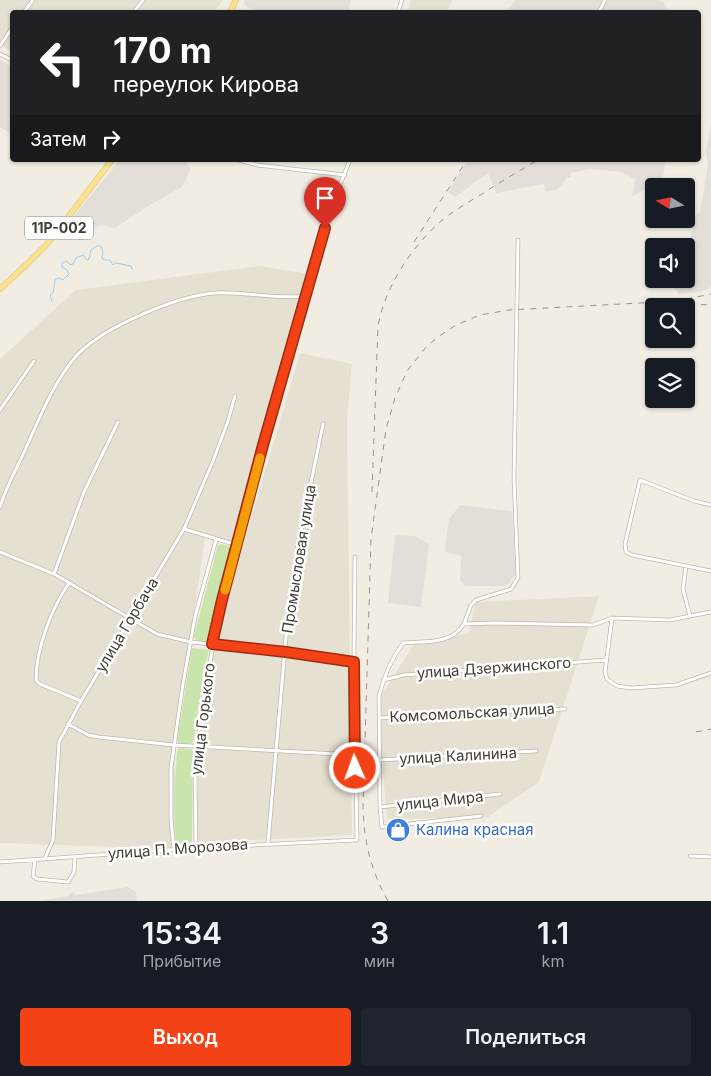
<!DOCTYPE html>
<html lang="ru">
<meta charset="utf-8">
<style>
:root{--surface:#171b24;--page:#20242c;--text:#f1f3f6;--muted:#9ea1a6;--accent:#f44217}
body{margin:0;font-family:Inter,sans-serif;background:var(--page);color:var(--text);height:100vh;display:flex;flex-direction:column;font-size:19px;white-space:nowrap}
*{box-sizing:border-box;margin:0}
p{font-size:16px;color:var(--muted)}
.icon{flex:none;width:28px;height:28px;fill:none;stroke:currentColor;stroke-width:2;stroke-linecap:round;stroke-linejoin:round}
.map{position:relative;height:901px;overflow:hidden}
.side{display:flex;flex-direction:column;background:var(--surface);flex:1}
.side>*{flex:none}
.hud{position:absolute;left:10px;top:10px;width:691px;height:152px;border-radius:5px;box-shadow:0 1px 4px #0004;background:#202124;color:#fff;overflow:hidden}
.needle{width:32px;rotate:280deg}
.buttons{position:absolute;left:645px;top:178px;display:grid;gap:10px}
.buttons a{display:grid;place-items:center;width:50px;height:50px;border-radius:5px;background:var(--surface);box-shadow:0 1px 4px #0004;font-size:25px}
.pin{position:absolute;display:grid;place-items:center;width:42px;height:42px;color:#fff;margin:-51px -21px;border-radius:50% 50% 50% 0;rotate:-45deg;box-shadow:0 0 5px #0007}
.pin .icon{rotate:45deg}
.me{position:absolute;width:55px;margin:-28px;rotate:358deg;stroke-linejoin:round;filter:drop-shadow(0 0 4px #0008)}
.turn{display:flex;align-items:center;gap:18px;height:105px;padding:0 20px;font-size:22px}
.turn .icon{width:65px;height:65px;stroke-width:2.5}
.turn b{display:block;font-size:35px;line-height:42px}
.then{display:flex;align-items:center;height:48px;padding:0 20px;background:#0003;gap:10px;font-size:19px}
.eta{display:flex;justify-content:space-evenly;align-items:center;height:85px;text-align:center}
.eta b{font-size:30px;font-weight:600;line-height:35px}
.action{display:flex;gap:10px;margin-top:auto;padding:10px 20px}
.action a{flex:1;height:58px;border-radius:5px;background:var(--accent);color:#fff;font-size:20px;font-weight:600;line-height:58px;text-align:center}
.action a+a{background:var(--page);color:var(--text)}
.map>svg:first-child{display:block}
.residential{fill:#e5e0d1}
.industrial{fill:#e3dfd8}
.green{fill:#c9e5ac}
.lines{fill:none;stroke-linecap:round;stroke-linejoin:round}
.stream{stroke:#a0caed;stroke-width:1}
.minor-casing{stroke:#bfb8a9;stroke-width:4.5}
.primary-casing{stroke:#dfbf63;stroke-width:6}
.minor{stroke:#fff;stroke-width:3}
.primary{stroke:#fbe292;stroke-width:5}
.rail{stroke:#939393;stroke-width:1;stroke-dasharray:6 6;stroke-linecap:butt}
.route-casing{stroke:#9f2b0f;stroke-width:12}
.route{stroke:#f44217;stroke-width:9}
.slow{stroke:#f59e0b;stroke-width:9}
.labels{text-anchor:middle;stroke-width:5;stroke-linejoin:round;paint-order:stroke}
.shield{fill:#fff;stroke:#7b7771;stroke-width:1}
.shield-label{font-size:14px;font-weight:bold;fill:#433d34}
.street-label{font-size:15px;fill:#433d34;stroke:#fff}
.shop-label{font-size:15px;fill:#366cbe;stroke:#fff;text-anchor:start}
</style>
<div class="map">
<svg width="711" height="901" viewBox="0 0 711 901">
<rect width="100%" height="100%" fill="#f1ede3"/>
<path class="residential" d="M0 0H223L213 12H12V52L0 44Z
M411 0H452L447 12H407Z
M260 266 309 274 232 542 205 538 175 744 176 849 0 843V359L76 290Z
M300 353 352 364 347 420 352 835 197 843 198 747 215 641Z
M599 596 539 782 488 817 387 819 377 702 414 644 469 633 475 602Z"/>
<path class="industrial" d="M245 0H351L348 12H260L247 7 244 4Z
M516 0H658L665 4 669 12H505Z
M0 59 12 67V134L0 127Z
M711 125V287L700 292 679 294 672 285 675 281V279H686V246H681V244L689 243 696 214 700 212 708 165 706 151Z
M120 160H183L191 169 182 187 150 205 115 228 101 225 86 231 74 240 65 227Z
M468 160H665L664 173 661 181 632 196 635 179 621 172 590 169 571 173V177L567 178 558 189 546 192 544 184 496 193 488 173 455 197 448 192Z
M460 505 512 511 516 574 508 584 505 586H465L460 580 461 556 445 552 449 519Z
M395 535 414 536 429 544 421 607 388 603Z
M128 887 136 892 137 901H38L69 896V893L74 892 75 895Z"/>
<path class="green" d="M222 544 234 548 208 640C204 642 200 641 196 640L194 636 218 545Z
M192 648 209 650 203 676 193 743 180 744 177 740Z
M179 748 191 749 193 751 192 842 189 846H178L176 845 174 798 177 752Z"/>
<g class="lines">
<path class="stream" d="M52 301 50 296 53 293 55 280 58 278 63 280 69 274 67 270 62 267V263L67 261 70 265 73 264 76 258 83 255 87 260 89 259 91 250 97 246H101L103 252 102 258 104 260H110L113 265 116 263 131 266 132 269"/>
<g class="minor-casing">
<path id="minor" d="M24 12 33 0
M134 12 143 0
M398 12 402 0
M599 12 605 0
M0 46 12 28
M0 54 12 60
M239 160 257 165 345 175
M0 410 34 361
M711 505 694 501 640 480 625 544 626 552 632 555 711 571
M0 507C6 487 17 468 26 448 40 417 54 381 77 355 104 327 176 296 215 293 245 291 276 300 306 296
M184 529 237 545
M0 552 54 574 157 634 191 642 286 652 354 662
M686 566 683 589 690 616
M54 574 84 492 118 422
M69 583C51 609 36 649 36 680L40 684 81 701
M711 612 670 620 612 618 605 672 607 679 617 686 631 688 676 685 711 673
M464 624 471 605 476 600 511 589 518 578 514 479 518 240
M383 680 404 675 605 660
M379 718 565 709
M68 724 88 735 99 737 174 745 355 755 380 760 536 751
M380 807 500 794
M481 816 382 827 380 807 379 696C384 676 391 659 403 643 425 641 451 645 464 624L495 623 593 625 612 618
M268 843 288 614 297 551 323 424
M196 848 195 774 201 708 222 600 294 331 332 204 350 160
M174 849 171 820V768L183 684 195 617 216 540
M690 856 711 857
M45 858 53 840 59 742 81 701 184 529 213 461 228 421 235 396
M35 860 33 876 37 879 68 882 74 872 75 857
M0 862 196 848 357 840 354 650 355 557"/>
</g>
<g class="primary-casing">
<path id="primary" d="M230 12 236 0
M0 289 26 265 48 243 112 160"/>
</g>
<use href="#minor" class="minor"/>
<use href="#primary" class="primary"/>
<path class="rail" d="M414 242 467 160
M689 304 711 305
M372 492 378 326C385 287 411 248 440 222 453 211 467 203 482 194 500 182 519 171 538 160
M696 732 711 729
M388 901C371 871 364 842 363 808L371 539 386 429 395 398 407 371 427 346 438 337 456 325 480 315 509 310 677 301 711 294"/>
</g>
<g class="lines">
<g class="route-casing">
<path id="route" d="M325 228 263 445 222 600 212 644 286 652 354 662 355 768"/>
</g>
<use href="#route" class="route"/>
<path class="slow" d="M225 590 260 458"/>
</g>
<defs>
<g id="shop-disc" transform="scale(1.25)"><circle r="9.5" fill="#3f7fe0" stroke="#fff"/><path d="M-5-2.5h2.3a2.7 3.5 0 0 1 5.4 0H5L5.5 6h-11ZM-1.5-2.5h3a1.5 2.3 0 0 0-3 0Z" fill="#fff"/></g>
</defs>
<g fill-rule="evenodd">
<use href="#shop-disc" x="398" y="830"/>
</g>
<g class="labels">
<rect class="shield" x="25" y="216.5" width="68" height="23" rx="4"/>
<g class="shield-label">
<text x="59" y="233">11Р-002</text>
</g>
<g class="street-label">
<text transform="translate(299 559) rotate(-81)" y="5">Промысловая улица</text>
<text transform="translate(127 625) rotate(-59)" y="5">улица Горбача</text>
<text transform="translate(494 668) rotate(-4)" y="5">улица Дзержинского</text>
<text transform="translate(472 713) rotate(-3)" y="5">Комсомольская улица</text>
<text transform="translate(203 719) rotate(-83)" y="5">улица Горького</text>
<text transform="translate(458 756) rotate(-3)" y="5">улица Калинина</text>
<text transform="translate(440 801) rotate(-6)" y="5">улица Мира</text>
<text transform="translate(178 849) rotate(-4)" y="5">улица П. Морозова</text>
</g>
<g class="shop-label">
<text x="416" y="835">Калина красная</text>
</g>
</g>
</svg>
<div class="buttons">
<a><svg class="needle" viewBox="-14 -14 28 28"><path d="M0-13l5 13h-10z" fill="#e53935"/><path d="M0 13l5-13h-10z" fill="#9ea1a6"/></svg></a>
<a><svg class="icon" aria-label="sound" viewBox="0 0 24 24"><path d="M4 9h4l5-4v14l-5-4H4zM17 9q2 3 0 6"/></svg></a>
<a><svg class="icon" aria-label="search" viewBox="0 0 24 24"><circle cx="10" cy="10" r="6"/><path d="M15 15l6 6"/></svg></a>
<a><svg class="icon" aria-label="layers" viewBox="0 0 24 24"><path d="M12 4l9 5-9 5-9-5zM3 14l9 5 9-5"/></svg></a>
</div>
<div class="pin" style="left:325px;top:228px;background:#d93025"><svg class="icon" aria-label="arrive" viewBox="0 0 24 24"><path d="M6 21V4h12l-3 4 3 4H6"/></svg></div>
<svg class="me" style="left:355px;top:768px" viewBox="-20 -20 40 40"><circle r="17" fill="#f44217" stroke="#fff" stroke-width="3"/><path d="M0-11L8 9 0 5-8 9z" fill="#fff"/></svg>
<div class="hud">
<div class="turn"><svg class="icon" aria-label="left" viewBox="0 0 24 24"><path d="M17 20v-9H6M10 6l-5 5 5 5"/></svg><div><b>170 m</b>переулок Кирова</div></div>
<div class="then">Затем<svg class="icon" aria-label="right" viewBox="0 0 24 24"><path d="M7 20v-9h11M14 6l5 5-5 5"/></svg></div>
</div>
</div>
<section class="side">
<div class="eta">
<div><b>15:34</b><p>Прибытие</p></div>
<div><b>3</b><p>мин</p></div>
<div><b>1.1</b><p>km</p></div>
</div>
<div class="action"><a>Выход</a><a>Поделиться</a></div>
</section>
